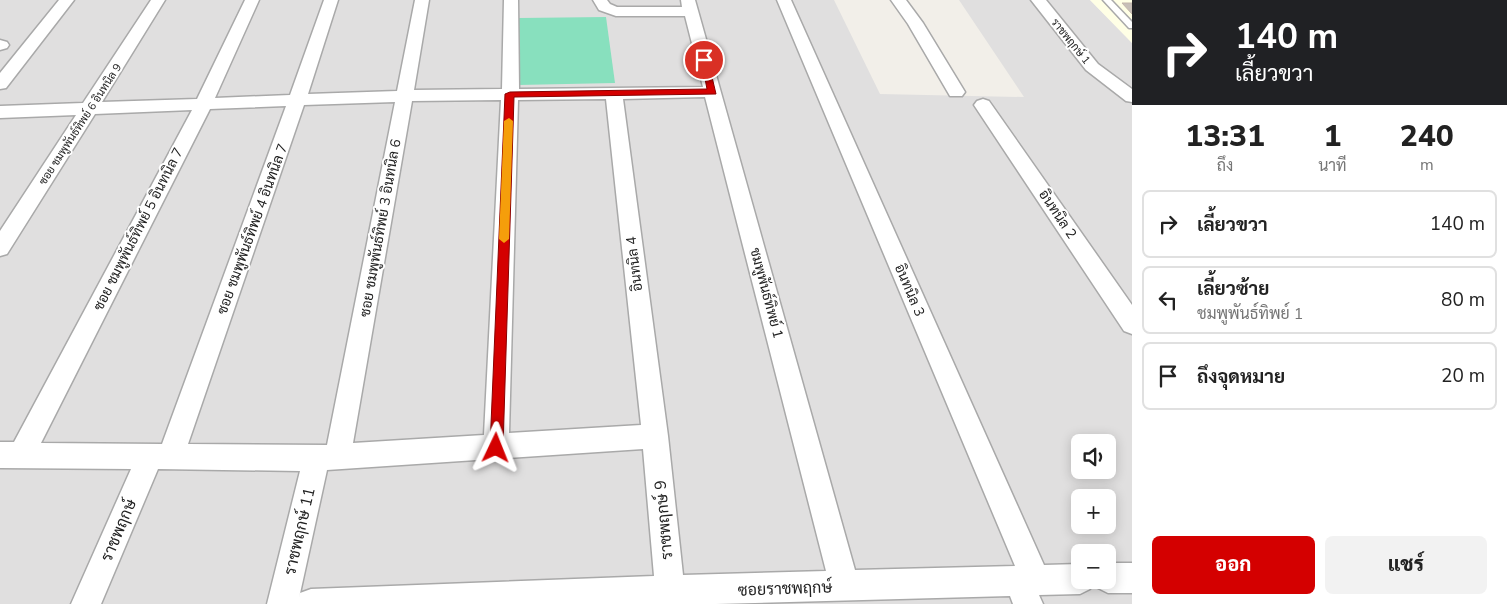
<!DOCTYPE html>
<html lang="th">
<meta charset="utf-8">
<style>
:root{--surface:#fff;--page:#f2f2f2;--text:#222;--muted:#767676;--line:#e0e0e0;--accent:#d40000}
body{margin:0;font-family:"Nunito Sans",Sarabun,sans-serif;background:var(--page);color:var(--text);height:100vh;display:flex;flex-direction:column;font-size:19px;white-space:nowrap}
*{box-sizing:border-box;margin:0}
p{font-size:16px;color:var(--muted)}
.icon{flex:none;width:28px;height:28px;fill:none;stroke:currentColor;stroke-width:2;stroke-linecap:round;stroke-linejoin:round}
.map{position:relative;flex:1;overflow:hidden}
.details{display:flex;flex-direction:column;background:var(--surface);width:375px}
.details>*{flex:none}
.top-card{background:#202124;color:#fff;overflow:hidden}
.tools{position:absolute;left:1071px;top:434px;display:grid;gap:10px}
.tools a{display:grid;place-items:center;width:45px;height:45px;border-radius:8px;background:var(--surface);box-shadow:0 2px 12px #0003;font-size:25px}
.pin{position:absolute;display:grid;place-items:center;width:42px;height:42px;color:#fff;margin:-21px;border:2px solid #fff;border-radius:50%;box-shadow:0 1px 5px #0007}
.me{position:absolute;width:55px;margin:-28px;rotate:2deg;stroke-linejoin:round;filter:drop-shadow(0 0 4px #0008)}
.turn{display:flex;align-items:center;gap:18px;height:105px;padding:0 20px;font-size:22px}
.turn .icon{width:65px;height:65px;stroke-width:2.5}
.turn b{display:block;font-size:35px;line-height:42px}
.eta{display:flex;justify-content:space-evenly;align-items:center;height:85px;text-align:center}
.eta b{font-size:30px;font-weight:800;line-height:35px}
.action{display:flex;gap:10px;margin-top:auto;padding:10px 20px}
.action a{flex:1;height:58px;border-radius:8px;background:var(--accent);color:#fff;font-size:20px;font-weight:800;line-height:58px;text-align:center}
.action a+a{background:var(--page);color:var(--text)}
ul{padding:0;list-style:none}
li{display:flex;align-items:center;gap:15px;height:68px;margin:0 10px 8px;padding:0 10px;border:2px solid var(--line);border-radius:8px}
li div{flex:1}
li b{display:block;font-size:19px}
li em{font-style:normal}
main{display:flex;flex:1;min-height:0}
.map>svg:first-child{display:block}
.residential{fill:#e0dfdf;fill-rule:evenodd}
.education{fill:#ffffe5}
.pitch{fill:#88e0be}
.building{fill:#c7bfb8;stroke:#c4b6ab}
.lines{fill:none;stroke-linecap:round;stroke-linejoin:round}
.service-casing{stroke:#a9a9a9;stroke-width:3}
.minor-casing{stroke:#a9a9a9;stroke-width:3}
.service{fill:#fff;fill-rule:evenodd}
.minor{fill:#fff;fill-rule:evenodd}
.route{fill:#d40000;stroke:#8a0000}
.slow{fill:#f59e0b}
.labels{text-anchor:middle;stroke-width:4;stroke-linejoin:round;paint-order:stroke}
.far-street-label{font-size:11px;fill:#222;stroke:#fff}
.street-label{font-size:14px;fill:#222;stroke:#fff}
.near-street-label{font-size:16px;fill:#222;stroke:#fff}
</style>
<main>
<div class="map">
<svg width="1132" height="604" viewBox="0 0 1132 604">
<rect width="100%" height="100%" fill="#f2efe9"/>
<path class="residential" d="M0 0H834L880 94 1024 97 959 0H1090L1132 43V604H0ZM1080 442H1108V470H1080ZM1080 498H1108V525H1080ZM1080 552H1108V580H1080Z"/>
<path class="education" d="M1090 0H1132V43Z"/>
<path class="pitch" d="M606 17 615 83 518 85 519 18Z"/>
<path class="building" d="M1122 3H1132V14Z"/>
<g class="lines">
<g class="service-casing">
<path id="service" d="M1103 0H1111L1132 22V28H1129Z"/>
</g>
<g class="minor-casing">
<path id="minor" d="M59 0H74L6 88 0 89V73Z
M151 0H165L102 102 197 99 245 0H259L215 98 290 95 324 0H338L308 94 397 91 415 0H429L414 90 502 89 504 0H518L519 89 703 87 685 16H616L599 10 593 0H607L610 4 617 7H682L681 0H695L855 570 1015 566 777 0H791L1044 565 1080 564V580H1108V563H1132V593H1108L1098 588 1094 580 1090 589 1080 594 1039 595 1043 604H1013L1010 596 716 604H267L300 471 158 469 101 604H71L131 469 0 468V442H14L192 110 95 114 7 254 0 256V231L76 115 0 118V106L83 103ZM705 97 826 571 683 575 668 436 623 99ZM606 99 641 425 509 433 518 100ZM501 100 484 435 353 443 412 101ZM395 102 327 445 188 444 304 105ZM286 106 162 444 41 443 210 109ZM643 449 654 576 311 589 300 593 299 598 327 470Z
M891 0H906L923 23 965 92 962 96H950L908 24Z
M1031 0H1046L1098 64 1132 89V102L1126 101 1086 70Z
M0 40 7 42 9 45 7 48 0 50Z
M983 99 989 101 1132 305V334L1124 331 974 105 977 101Z"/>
</g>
<use href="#service" class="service"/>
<use href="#minor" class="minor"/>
</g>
<path class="route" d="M701 58 708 60 716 94 514 97 503 448 501 452 496 454 492 452 490 448 505 94 510 92 707 89Z"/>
<path class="slow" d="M509 118 513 121 509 239 504 243 499 239 504 121Z"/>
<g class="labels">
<g class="far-street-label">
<text transform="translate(1071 41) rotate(51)" y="4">ราชพฤกษ์ 1</text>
<text transform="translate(80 124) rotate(-57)" y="4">ซอย ชมพูพันธ์ทิพย์ 6 อินทนิล 9</text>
</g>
<g class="street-label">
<text transform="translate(1058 214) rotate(56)" y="5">อินทนิล 2</text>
<text transform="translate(380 228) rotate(-80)" y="5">ซอย ชมพูพันธ์ทิพย์ 3 อินทนิล 6</text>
<text transform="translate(138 229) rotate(-63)" y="5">ซอย ชมพูพันธ์ทิพย์ 5 อินทนิล 7</text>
<text transform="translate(252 229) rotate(-70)" y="5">ซอย ชมพูพันธ์ทิพย์ 4 อินทนิล 7</text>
<text transform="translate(634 264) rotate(-97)" y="5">อินทนิล 4</text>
<text transform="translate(910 290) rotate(67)" y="5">อินทนิล 3</text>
<text transform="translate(767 293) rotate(75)" y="5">ชมพูพันธ์ทิพย์ 1</text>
</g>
<g class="near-street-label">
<text transform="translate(663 520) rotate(-95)" y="6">ราชพฤกษ์ 9</text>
<text transform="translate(118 530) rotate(-67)" y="6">ราชพฤกษ์</text>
<text transform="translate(299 531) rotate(-77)" y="6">ราชพฤกษ์ 11</text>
<text transform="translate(785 588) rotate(-2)" y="6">ซอยราชพฤกษ์</text>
</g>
</g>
</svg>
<div class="tools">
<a><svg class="icon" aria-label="sound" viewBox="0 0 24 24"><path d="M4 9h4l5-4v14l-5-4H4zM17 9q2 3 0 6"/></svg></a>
<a>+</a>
<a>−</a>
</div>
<div class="pin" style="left:704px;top:60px;background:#d93025"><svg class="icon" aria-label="arrive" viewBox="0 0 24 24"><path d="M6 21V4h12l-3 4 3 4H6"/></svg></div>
<svg class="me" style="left:496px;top:448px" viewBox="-20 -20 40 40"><path d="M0-17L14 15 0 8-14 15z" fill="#d40000" stroke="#fff" stroke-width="4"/></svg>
</div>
<section class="details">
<div class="top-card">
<div class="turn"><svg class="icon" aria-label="right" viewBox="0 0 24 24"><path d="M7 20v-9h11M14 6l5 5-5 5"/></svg><div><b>140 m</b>เลี้ยวขวา</div></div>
</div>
<div class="eta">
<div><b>13:31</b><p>ถึง</p></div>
<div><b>1</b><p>นาที</p></div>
<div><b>240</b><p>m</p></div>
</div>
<ul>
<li><svg class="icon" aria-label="right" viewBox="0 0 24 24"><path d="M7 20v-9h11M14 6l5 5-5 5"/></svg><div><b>เลี้ยวขวา</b></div><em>140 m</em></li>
<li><svg class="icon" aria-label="left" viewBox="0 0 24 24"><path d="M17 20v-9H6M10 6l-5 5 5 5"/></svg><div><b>เลี้ยวซ้าย</b><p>ชมพูพันธ์ทิพย์ 1</p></div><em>80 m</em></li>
<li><svg class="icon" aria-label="arrive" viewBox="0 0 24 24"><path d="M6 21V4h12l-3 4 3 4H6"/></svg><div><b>ถึงจุดหมาย</b></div><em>20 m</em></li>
</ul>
<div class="action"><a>ออก</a><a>แชร์</a></div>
</section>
</main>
